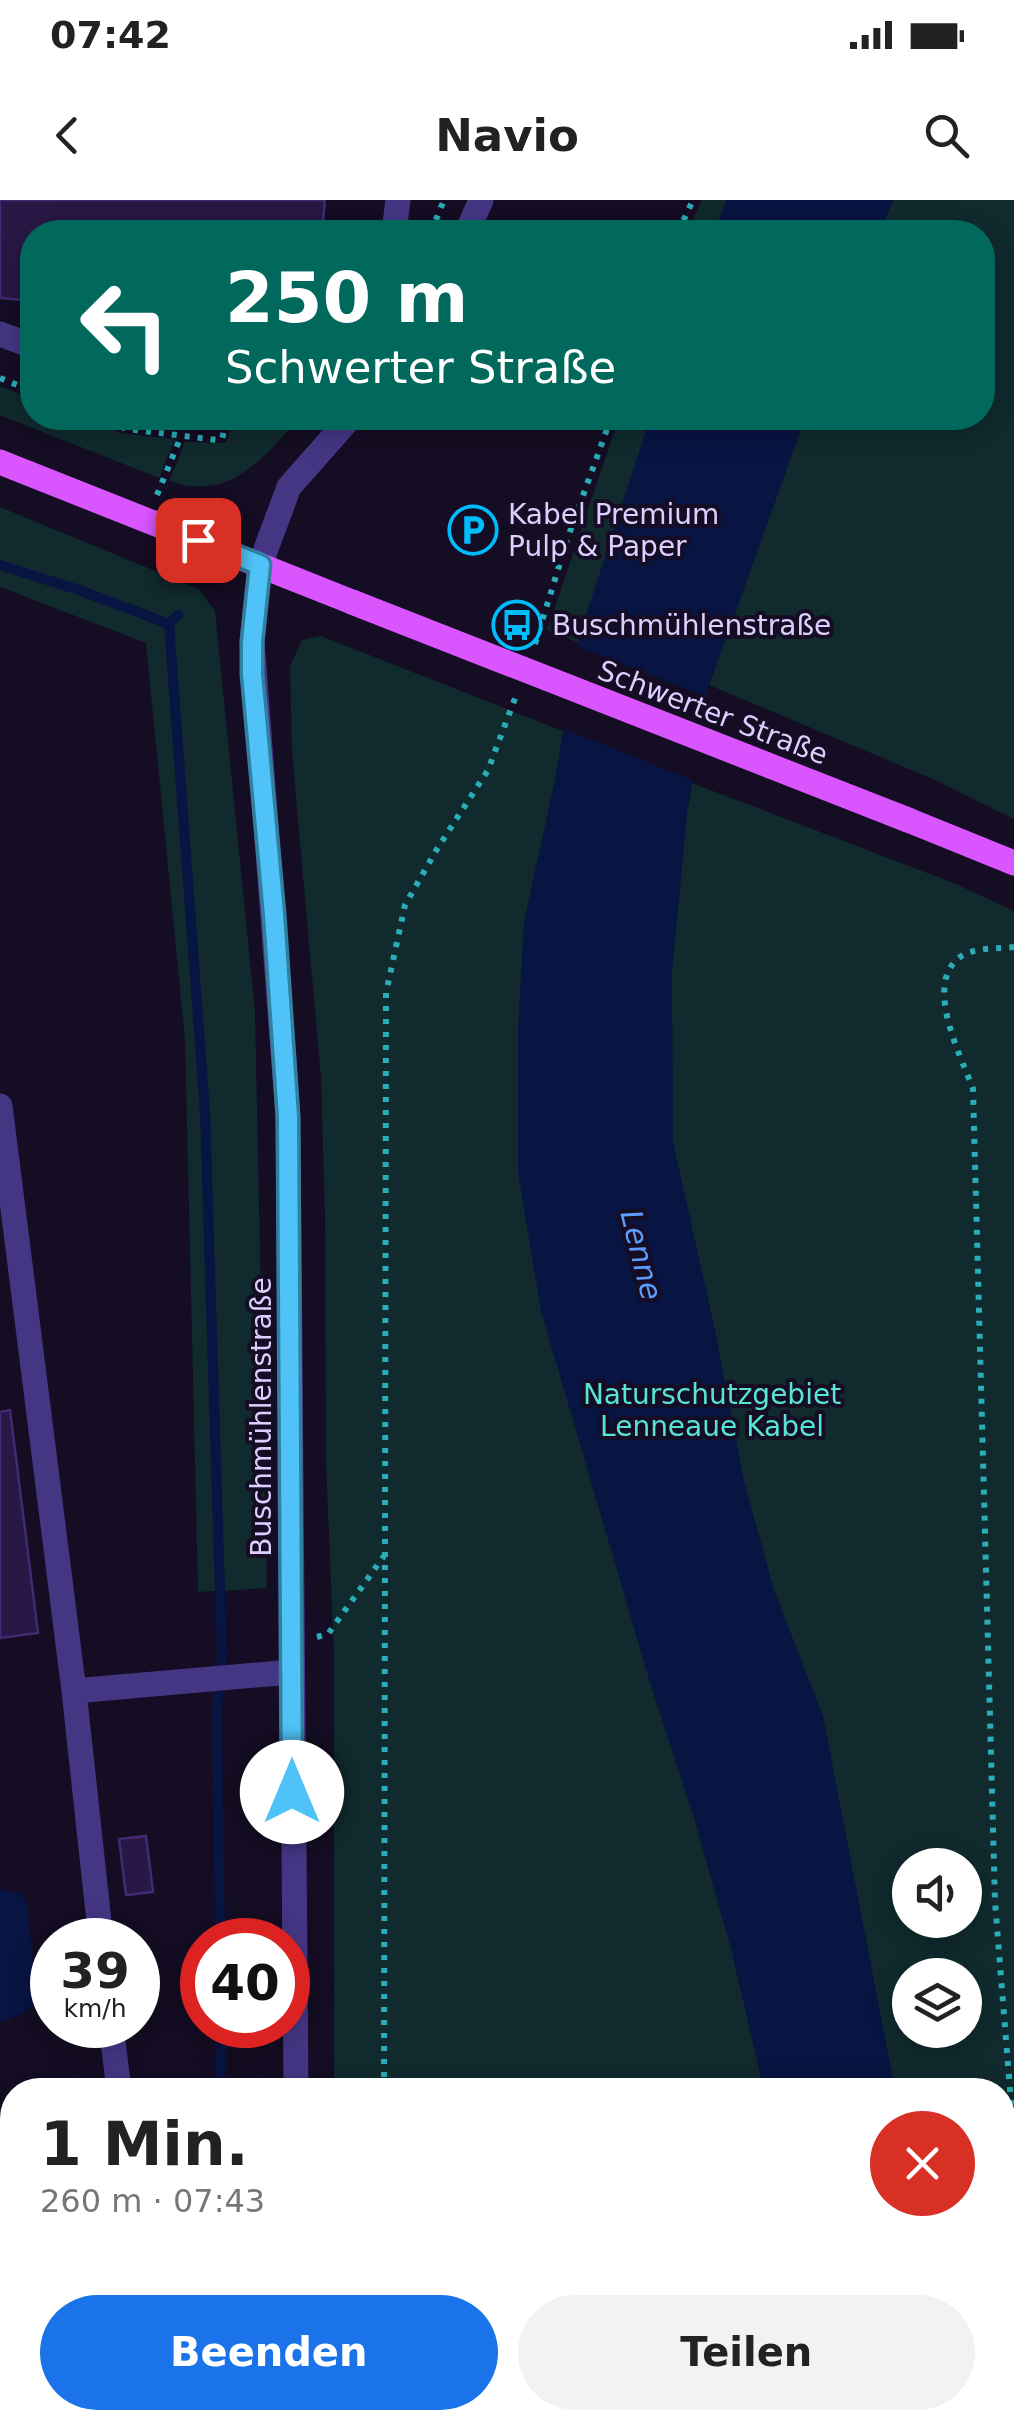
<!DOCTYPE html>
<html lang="de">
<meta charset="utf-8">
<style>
:root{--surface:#fff;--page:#f2f2f2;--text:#222;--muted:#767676;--accent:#1a73e8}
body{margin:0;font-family:"DejaVu Sans",sans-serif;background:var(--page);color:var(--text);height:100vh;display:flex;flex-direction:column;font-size:38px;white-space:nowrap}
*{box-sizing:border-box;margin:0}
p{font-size:32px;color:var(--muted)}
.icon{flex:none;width:55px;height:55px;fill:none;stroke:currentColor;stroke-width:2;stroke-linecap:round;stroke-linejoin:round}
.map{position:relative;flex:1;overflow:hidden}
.panel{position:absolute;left:0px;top:1878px;width:1015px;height:352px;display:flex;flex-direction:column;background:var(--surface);border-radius:40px 40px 0 0;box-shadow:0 5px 25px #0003}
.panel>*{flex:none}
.banner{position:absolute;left:20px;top:20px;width:975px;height:210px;border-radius:40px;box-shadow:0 5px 25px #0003;background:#00695c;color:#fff;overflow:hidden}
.controls{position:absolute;left:892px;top:1648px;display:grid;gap:20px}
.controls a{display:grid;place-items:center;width:90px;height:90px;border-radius:50%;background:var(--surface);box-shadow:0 5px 25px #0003;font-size:50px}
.speed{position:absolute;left:30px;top:1718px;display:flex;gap:20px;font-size:50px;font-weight:700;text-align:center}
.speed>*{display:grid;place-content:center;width:130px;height:130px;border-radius:50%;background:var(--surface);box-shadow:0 5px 25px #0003;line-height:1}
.speed small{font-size:25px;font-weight:400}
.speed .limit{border:15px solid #d22;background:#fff;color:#111}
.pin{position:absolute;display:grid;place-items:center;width:85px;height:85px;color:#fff;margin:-42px;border-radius:20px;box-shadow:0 5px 15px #0006}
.me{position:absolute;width:110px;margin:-55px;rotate:0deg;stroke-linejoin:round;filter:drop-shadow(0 0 8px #0008)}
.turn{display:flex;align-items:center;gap:35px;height:210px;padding:0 40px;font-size:45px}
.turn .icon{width:130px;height:130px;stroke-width:2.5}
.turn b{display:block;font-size:70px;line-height:85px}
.round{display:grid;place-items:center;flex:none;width:105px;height:105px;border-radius:52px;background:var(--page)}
.head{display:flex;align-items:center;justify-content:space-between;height:170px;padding:0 40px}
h1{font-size:60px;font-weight:700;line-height:75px}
.primary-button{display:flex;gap:20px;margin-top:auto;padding:20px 40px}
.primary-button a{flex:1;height:115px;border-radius:60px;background:var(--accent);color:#fff;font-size:40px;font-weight:700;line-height:115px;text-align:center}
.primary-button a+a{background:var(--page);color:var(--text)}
.status{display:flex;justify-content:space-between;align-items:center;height:70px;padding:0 50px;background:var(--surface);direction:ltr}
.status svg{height:28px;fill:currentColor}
header{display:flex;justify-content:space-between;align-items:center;height:130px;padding:0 40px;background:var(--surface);font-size:45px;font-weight:700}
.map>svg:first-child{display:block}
.green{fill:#102a2d;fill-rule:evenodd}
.water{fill:#081442}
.pier{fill:#140d23}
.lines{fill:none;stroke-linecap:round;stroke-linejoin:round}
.stream{stroke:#081442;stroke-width:10}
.building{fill:#281845;stroke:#432972;stroke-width:2.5}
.path{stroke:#2aacb9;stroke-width:6;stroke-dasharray:5 8;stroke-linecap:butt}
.minor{stroke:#453684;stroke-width:25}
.major{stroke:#d956ff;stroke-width:25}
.major-bridge{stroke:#d956ff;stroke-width:25}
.route-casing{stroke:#337fa1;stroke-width:25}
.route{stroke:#4fc3f7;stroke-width:18}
.labels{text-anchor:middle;stroke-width:8;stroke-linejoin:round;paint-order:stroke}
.poi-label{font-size:28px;fill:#dccfff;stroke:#140d23;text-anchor:start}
.street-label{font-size:28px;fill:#dccfff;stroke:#140d23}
.park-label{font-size:28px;fill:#57e4d5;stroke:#140d23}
.water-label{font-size:30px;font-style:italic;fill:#5d9cff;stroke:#140d23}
</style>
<div class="status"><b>07:42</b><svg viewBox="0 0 49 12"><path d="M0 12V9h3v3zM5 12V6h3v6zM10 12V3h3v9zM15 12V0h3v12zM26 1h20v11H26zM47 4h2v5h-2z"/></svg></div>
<header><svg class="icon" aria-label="back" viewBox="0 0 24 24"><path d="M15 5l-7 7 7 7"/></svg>Navio<svg class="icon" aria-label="search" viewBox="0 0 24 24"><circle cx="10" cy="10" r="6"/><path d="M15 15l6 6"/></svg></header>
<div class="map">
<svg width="1014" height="2228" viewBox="0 0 1014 2228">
<rect width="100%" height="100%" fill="#140d23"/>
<path class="green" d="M702 0H727L714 32H687Z
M893 0H1014V619L935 580 709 485 805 218H982V32H880Z
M0 186 32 199V218H81L121 233 175 239 159 278 0 215Z
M235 218H300C261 259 231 302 169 281L185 242 226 243Z
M619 218H650L579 443 547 430Z
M0 307 199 389 215 411 255 811 267 1388 198 1392 185 840 146 443 0 387Z
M321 436 563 531 559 557 688 608 692 583 956 684 1014 711V2228H346L345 2218H1002V1890H334V1455L326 1263 325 1016 321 877 292 553 290 466 302 440ZM910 1665H965V1720H910ZM910 1775H965V1830H910Z"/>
<path class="water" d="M727 0H893L880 32H714Z
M650 218H805L709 485 688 604 672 771 673 942 715 1130 744 1281 774 1390 823 1516 895 1890H764L731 1749 694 1618 651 1486 541 1111 518 973V829L524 722 555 580 580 434Z
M0 1689 21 1694 27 1702 37 1797 27 1811 0 1823Z
M822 2218H936L937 2228H824Z"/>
<path class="pier" d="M573 445 712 499 697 582 559 527Z"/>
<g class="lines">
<path class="stream" d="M0 365 79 390 169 424 178 415
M169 424 205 912 222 1455 217 1510 220 1740
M220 1825 221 1890
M236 2218V2228"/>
</g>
<path class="building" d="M0 0H325L322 32H32V101L0 98Z
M10 1210 38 1433 0 1438V1212Z
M146 1636 153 1692 126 1695 119 1639Z"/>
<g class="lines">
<path class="path" d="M431 32 444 0
M678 32 693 0
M0 178 32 191
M96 218 127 229 217 240 222 239 227 218
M157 295 181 236
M535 444 568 337 611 218
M1014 747C998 749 974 747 960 757 923 784 961 856 973 889L995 1702 1014 1940
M317 1437 328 1434 384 1356
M384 1890 386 793 405 705 437 649 488 570 517 493
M397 2218 398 2228"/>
<path class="minor" d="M394 32 398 0
M467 32 481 0
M0 134 32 146
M0 906 74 1491 101 1740
M74 1491 291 1472
M111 1825 119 1890
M296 1890 288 917 252 441 260 365 289 287 350 218
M162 2218 164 2228
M309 2218V2228"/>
<path class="major" d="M0 262 352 402
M908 620 1014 663"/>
<path class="major-bridge" d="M352 402 908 620"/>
</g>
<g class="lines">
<g class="route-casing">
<path id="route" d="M198 340 260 365 252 442V474L274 714 288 917 292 1592"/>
</g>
<use href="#route" class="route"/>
</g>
<defs>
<g id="parking-ring" transform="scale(2.5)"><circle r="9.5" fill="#140d23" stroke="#00bcfa" stroke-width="1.5"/><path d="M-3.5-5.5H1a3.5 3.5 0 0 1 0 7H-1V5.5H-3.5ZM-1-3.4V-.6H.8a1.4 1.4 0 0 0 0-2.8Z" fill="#00bcfa"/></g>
<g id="bus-ring" transform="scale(2.5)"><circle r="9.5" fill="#140d23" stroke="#00bcfa" stroke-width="1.5"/><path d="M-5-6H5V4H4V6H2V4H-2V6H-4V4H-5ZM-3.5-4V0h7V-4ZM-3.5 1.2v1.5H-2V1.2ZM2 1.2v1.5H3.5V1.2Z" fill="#00bcfa"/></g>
</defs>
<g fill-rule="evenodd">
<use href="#parking-ring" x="473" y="330"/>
<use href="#bus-ring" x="517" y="425"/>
</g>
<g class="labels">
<g class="poi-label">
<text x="508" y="324">Kabel Premium<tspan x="508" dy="32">Pulp &amp; Paper</tspan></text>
<text x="552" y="435">Buschmühlenstraße</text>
</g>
<g class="street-label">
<text transform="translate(713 512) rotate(21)" y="10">Schwerter Straße</text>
<text transform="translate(261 1217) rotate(-90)" y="10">Buschmühlenstraße</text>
</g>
<g class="park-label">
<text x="712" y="1204">Naturschutzgebiet<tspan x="712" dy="32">Lenneaue Kabel</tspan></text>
</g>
<g class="water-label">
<text transform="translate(641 1055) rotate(76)" y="10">Lenne</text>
</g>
</g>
</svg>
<div class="controls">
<a><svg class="icon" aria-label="sound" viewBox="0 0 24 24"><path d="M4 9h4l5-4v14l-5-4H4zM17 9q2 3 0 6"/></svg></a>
<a><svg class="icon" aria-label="layers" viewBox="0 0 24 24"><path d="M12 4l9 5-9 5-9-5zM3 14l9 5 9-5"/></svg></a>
</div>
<div class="speed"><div>39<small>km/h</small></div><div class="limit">40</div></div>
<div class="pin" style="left:198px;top:340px;background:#d93025"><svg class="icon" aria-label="arrive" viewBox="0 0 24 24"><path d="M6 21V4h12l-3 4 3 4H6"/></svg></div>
<svg class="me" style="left:292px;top:1592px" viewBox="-20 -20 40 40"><circle r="19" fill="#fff"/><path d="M0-13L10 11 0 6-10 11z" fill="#4fc3f7"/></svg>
<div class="banner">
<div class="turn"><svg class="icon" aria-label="left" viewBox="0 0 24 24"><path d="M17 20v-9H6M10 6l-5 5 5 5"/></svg><div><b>250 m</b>Schwerter Straße</div></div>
</div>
<section class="panel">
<div class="head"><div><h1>1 Min.</h1><p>260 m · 07:43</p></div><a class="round" style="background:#d93025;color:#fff"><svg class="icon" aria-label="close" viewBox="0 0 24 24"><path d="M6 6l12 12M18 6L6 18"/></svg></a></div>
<div class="primary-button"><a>Beenden</a><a>Teilen</a></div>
</section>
</div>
